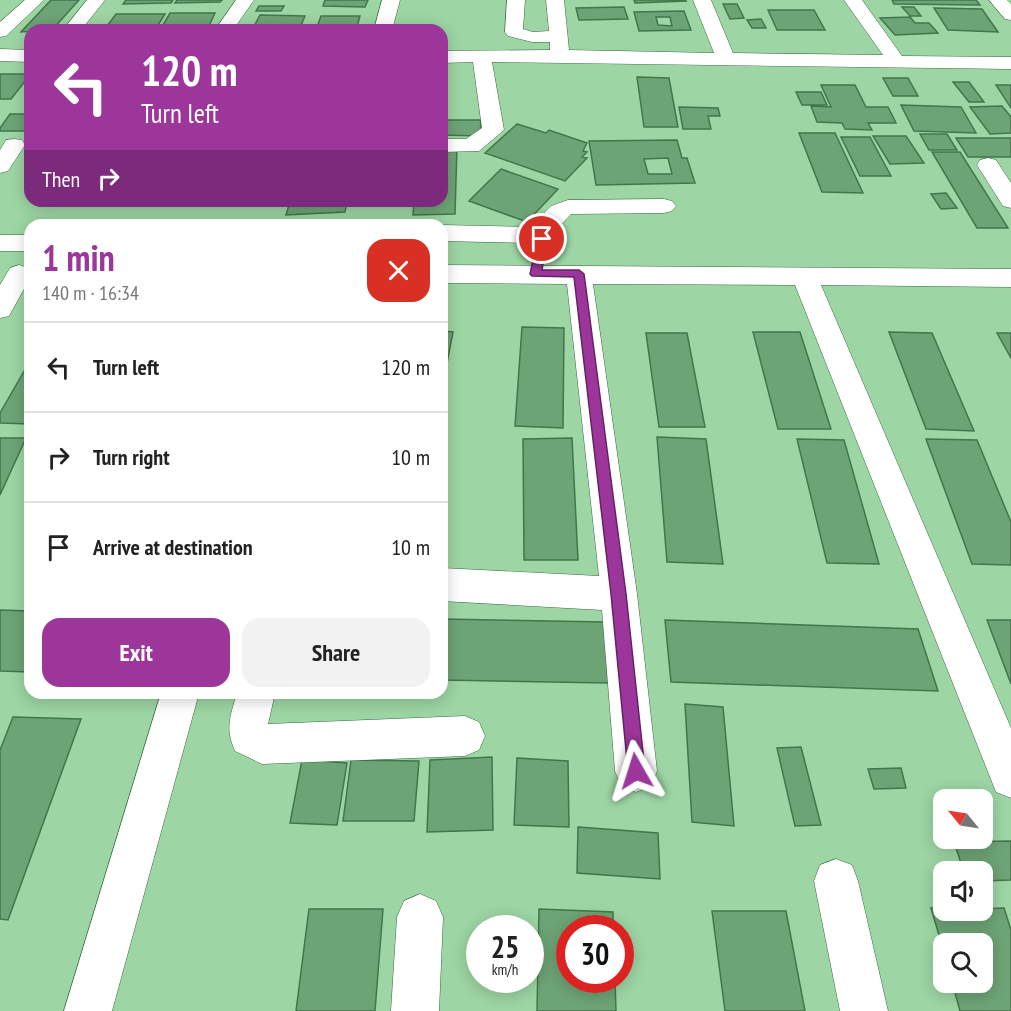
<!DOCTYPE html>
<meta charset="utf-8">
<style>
:root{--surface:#fff;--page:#f2f2f2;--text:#222;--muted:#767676;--line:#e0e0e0;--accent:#9c369b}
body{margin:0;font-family:"PT Sans Narrow",sans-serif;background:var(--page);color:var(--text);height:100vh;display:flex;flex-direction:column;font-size:22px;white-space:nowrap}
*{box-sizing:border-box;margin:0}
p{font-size:20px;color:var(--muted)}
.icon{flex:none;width:33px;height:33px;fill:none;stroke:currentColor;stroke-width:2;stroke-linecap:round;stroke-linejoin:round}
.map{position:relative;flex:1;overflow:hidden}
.details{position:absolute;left:24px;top:219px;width:424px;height:480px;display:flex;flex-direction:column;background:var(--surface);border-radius:18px;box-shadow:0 3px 15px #0003}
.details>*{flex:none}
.guide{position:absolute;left:24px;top:24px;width:424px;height:183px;border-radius:18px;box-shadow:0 3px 15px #0003;background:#9c369b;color:#fff;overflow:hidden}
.needle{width:39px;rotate:300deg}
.tools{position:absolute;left:933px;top:789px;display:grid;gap:12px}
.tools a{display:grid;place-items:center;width:60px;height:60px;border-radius:12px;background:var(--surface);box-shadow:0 3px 15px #0003;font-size:30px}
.speed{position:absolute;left:466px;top:915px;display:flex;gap:12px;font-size:30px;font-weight:700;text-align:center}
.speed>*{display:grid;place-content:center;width:78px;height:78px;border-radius:50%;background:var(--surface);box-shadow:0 3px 15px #0003;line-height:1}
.speed small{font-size:15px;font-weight:400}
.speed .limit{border:9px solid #d22;background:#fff;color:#111}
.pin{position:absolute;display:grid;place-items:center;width:51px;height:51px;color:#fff;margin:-26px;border:3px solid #fff;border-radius:50%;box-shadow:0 2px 6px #0007}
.me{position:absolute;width:66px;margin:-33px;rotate:354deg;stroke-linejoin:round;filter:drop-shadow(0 0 4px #0008)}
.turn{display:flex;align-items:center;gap:21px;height:126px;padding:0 18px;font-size:27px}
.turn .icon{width:78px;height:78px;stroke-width:2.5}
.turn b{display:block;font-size:42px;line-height:51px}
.then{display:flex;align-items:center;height:57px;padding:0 18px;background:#0003;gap:12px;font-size:22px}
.round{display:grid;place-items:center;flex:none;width:63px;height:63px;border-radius:18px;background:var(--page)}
.headline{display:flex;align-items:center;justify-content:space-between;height:102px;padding:0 18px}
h1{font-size:36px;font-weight:700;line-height:45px;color:var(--accent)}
.action{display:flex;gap:12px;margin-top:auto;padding:12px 18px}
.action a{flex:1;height:69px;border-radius:18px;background:var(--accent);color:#fff;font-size:24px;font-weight:700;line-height:69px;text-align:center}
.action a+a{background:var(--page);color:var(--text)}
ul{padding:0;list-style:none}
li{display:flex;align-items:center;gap:18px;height:90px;padding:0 18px;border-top:2px solid var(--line)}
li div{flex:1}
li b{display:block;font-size:22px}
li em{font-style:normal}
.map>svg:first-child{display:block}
.building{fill:#6da475;stroke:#42764b;stroke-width:1.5;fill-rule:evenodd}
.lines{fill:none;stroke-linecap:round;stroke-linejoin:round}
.minor-casing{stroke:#366a40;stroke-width:1}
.minor{fill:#fff;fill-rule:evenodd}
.route{fill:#9c369b;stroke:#652365;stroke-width:1.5}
</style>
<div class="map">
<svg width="1011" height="1011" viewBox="0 0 1011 1011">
<rect width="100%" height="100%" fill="#9dd5a4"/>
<path class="building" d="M51 0H79L52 30 21 32Z
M126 0H173L171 3 123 4Z
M177 0H222L220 2 175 3Z
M325 0H368L365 7 323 6Z
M634 0H685L686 1 635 3Z
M892 0H976L980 5 894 4Z
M723 4H737L744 18 730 19Z
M259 6H284L281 11H256Z
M624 7 628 19 579 20 576 8Z
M902 7H914L921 16H910Z
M934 8 982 9 998 32 948 30Z
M768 10H814L825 30H777Z
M684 11 691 30 639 31 634 12ZM656 17H670L672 26 658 25Z
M170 13H215L207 30H160Z
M116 14H165L155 30H104Z
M260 15 305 16 299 30H252Z
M321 16H360L356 30H316Z
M910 17 915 23H929L938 33 895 35 880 18Z
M761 19 766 28H752L747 20Z
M0 74H30V75L11 99H0Z
M637 77 669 78 678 127H644Z
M883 78H908L918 96H893Z
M953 82H969L984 102H969Z
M821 85H855L866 107H888L896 123H868L872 130 845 129 842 123 817 122 811 106 831 107Z
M996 85H1011V108Z
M796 92H821L827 105H802Z
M901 105 961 107 976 133 914 131Z
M1002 106 1011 117V133L990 134 970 107Z
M679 107 718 108 720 116H708L711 129H683Z
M30 108V131H0V128L10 114H26Z
M442 120H481L480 136 442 135Z
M517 124 546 133 549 130 587 143 583 151 587 152 582 157 587 158 565 181 485 153Z
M799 133H835L863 193 822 192Z
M920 134H947L957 150H929Z
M873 136H906L924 163 890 164Z
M841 137H870L891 176H860Z
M956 138H1011V157H968Z
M677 140 682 158H687L695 183 596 185 589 141ZM668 158 672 174H648L644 159Z
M457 146 455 214 413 215 414 201H442V147Z
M932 152H960L1008 228H977Z
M501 169 558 189 527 222 469 201Z
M946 193 957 208 941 209 931 194Z
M292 201H347L345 212 286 215 289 205H291Z
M354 201H395V206H353Z
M522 327 564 328 563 428 515 426Z
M442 331 453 332 442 389Z
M753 332H800L831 429H778Z
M889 332 932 333 974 431 926 429Z
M646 333H687L705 427H659Z
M997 333H1011V358Z
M30 361V424L0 423V413Z
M657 437 706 439 723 564 667 562Z
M0 438H26L0 495Z
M572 438 578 560H524L523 439Z
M797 439 844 440 879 564 827 563Z
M926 439 977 440 1011 522V565L972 564Z
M0 610 30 611V672L0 671Z
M442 619 605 622 608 683 442 680Z
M665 620 918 629 938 691 671 682Z
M987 620H1011V684Z
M685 704 723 707 734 826 692 822Z
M13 717 81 719 8 920 0 919V750Z
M801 747 821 825 795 826 777 748Z
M492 757 493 830 427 832 430 760Z
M517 758 568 761 569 827 514 825Z
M302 760 347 763 337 825 290 823Z
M351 760 419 761 414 821H343Z
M901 768 906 788 874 789 868 769Z
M578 827 658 833 660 879 577 873Z
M1011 841V880L982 881V872H964L954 842Z
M931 908H944V910L1004 908 1011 930V1011H960L952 982H982V944H944V952Z
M309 909H383L375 1011H296Z
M539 909 613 912V928H570V980H615L616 1011H537Z
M712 911H786L805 1011H725Z"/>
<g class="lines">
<g class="minor-casing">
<path id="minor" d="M25 0H44L6 36 0 37V22Z
M87 0H105L81 30H63Z
M236 0H254L233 30H215Z
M382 0H400L392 30H374Z
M507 0H525L523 29 533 32 549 31 546 0H564L569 50 714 53 693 0H711L733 53 883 55 844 0H862L902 56 1011 57V69L492 62 504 130 479 151 442 152V139H466L482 128 473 62 442 63V51L550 50V42H532L508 36 505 32Z
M989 0H1007L1011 4V20L1005 19Z
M0 49 30 50V62L0 61Z
M14 139 22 140 25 145 8 171 0 173V150L6 140Z
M988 158 996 160 1011 183V208L1003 206 977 165 980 160Z
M664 199 672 201 676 206 672 211 664 213 571 214 551 235 554 239 548 259 539 261 530 259 526 253 529 243 442 241V225L530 227 551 206 568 200Z
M0 235H30V251H0Z
M19 265 28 268 30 278 9 316 0 318V285L10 268Z
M442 265 1011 269V287L821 285 1011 728V798L996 792 795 285 593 284 637 594 657 771 651 786 636 792 621 786 615 771 602 610 442 601V568L599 576 567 284 442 283Z
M161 693H199L112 1011H64Z
M237 693H275L268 724 465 716 479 722 485 736 479 750 465 756 262 764 235 751C225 728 230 717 237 693Z
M836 859 852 865 858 881 888 1011H840L814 881 820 865Z
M420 894 436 901 443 917 439 1011H391L397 917 404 901Z"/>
</g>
<use href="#minor" class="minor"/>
</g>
<path class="route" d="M538 236H542L547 239 542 270H579L584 274 626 594 645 771 642 777 636 779 630 777 628 771 611 594 574 277 532 276 530 274Z"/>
</svg>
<div class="tools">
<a><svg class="needle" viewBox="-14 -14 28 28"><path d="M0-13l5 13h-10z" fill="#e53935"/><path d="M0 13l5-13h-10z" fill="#767676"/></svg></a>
<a><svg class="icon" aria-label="sound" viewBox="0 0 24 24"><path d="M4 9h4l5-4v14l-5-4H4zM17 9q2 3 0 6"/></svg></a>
<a><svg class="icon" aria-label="search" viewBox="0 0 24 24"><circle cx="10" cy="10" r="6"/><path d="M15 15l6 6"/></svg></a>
</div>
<div class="speed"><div>25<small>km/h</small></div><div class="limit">30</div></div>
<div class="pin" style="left:542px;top:239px;background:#d93025"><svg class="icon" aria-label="arrive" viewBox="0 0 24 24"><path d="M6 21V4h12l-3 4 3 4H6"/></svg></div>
<svg class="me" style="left:636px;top:771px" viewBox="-20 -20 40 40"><path d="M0-17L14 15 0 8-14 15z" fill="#9c369b" stroke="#fff" stroke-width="4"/></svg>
<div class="guide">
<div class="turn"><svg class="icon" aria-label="left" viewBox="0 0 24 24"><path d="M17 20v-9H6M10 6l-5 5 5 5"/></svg><div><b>120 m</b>Turn left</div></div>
<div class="then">Then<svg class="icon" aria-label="right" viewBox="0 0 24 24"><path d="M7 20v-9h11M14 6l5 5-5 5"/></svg></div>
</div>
<section class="details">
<div class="headline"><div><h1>1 min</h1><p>140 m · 16:34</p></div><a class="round" style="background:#d93025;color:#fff"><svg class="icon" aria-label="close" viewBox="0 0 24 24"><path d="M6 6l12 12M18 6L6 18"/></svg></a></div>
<ul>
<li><svg class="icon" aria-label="left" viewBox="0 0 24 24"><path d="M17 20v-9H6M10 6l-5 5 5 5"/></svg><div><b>Turn left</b></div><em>120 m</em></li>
<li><svg class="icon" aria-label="right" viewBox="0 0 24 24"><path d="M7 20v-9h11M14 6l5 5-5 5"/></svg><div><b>Turn right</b></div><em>10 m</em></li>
<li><svg class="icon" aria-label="arrive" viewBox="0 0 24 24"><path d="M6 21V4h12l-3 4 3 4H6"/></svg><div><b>Arrive at destination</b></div><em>10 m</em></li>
</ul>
<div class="action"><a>Exit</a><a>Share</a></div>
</section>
</div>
